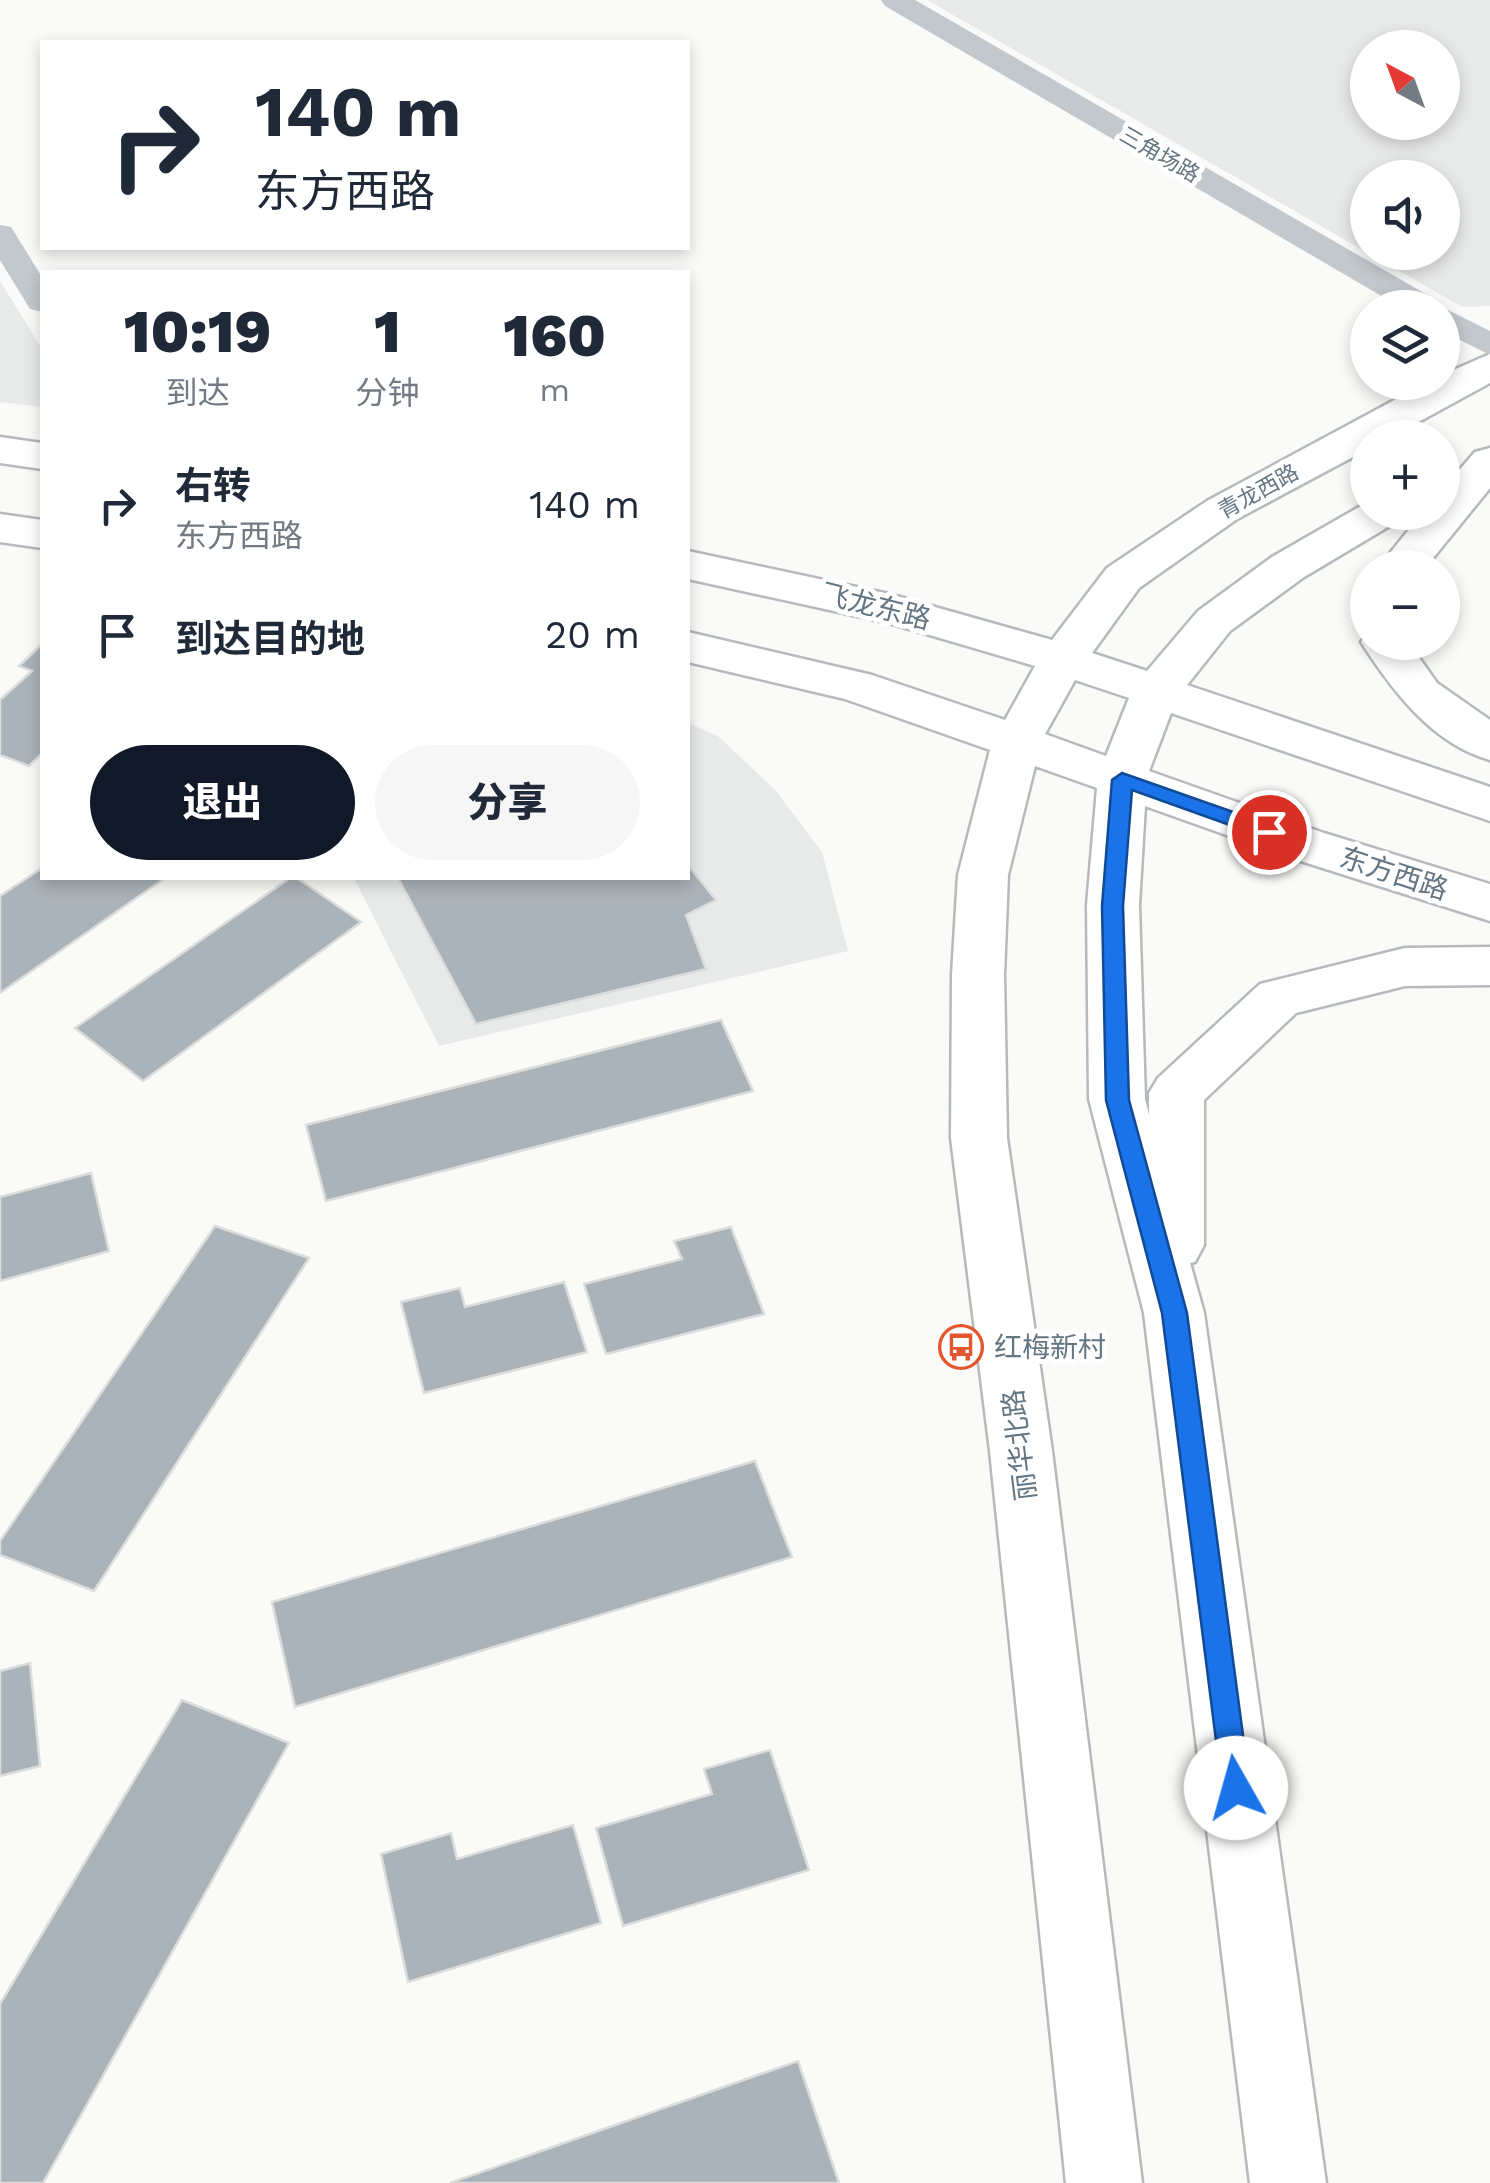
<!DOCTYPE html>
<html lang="zh">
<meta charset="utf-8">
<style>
:root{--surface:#fff;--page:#f6f6f7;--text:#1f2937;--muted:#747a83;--accent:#111827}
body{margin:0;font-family:"Work Sans","Noto Sans SC",sans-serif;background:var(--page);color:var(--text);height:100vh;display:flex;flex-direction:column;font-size:38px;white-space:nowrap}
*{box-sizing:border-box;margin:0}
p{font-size:32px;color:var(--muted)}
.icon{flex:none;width:55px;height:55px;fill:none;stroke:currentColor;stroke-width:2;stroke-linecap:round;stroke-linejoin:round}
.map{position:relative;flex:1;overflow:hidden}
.panel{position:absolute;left:40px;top:270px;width:650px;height:610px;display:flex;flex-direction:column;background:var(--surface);border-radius:0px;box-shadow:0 5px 15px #0003}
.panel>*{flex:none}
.hud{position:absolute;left:40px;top:40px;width:650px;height:210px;border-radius:0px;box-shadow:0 5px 15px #0003;background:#fff;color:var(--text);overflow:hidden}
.needle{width:65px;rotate:319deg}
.controls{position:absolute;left:1350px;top:30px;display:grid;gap:20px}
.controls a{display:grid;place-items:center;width:110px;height:110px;border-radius:50%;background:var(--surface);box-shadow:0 5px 15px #0003;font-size:50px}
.pin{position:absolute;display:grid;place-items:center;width:85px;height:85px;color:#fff;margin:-42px;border:5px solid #fff;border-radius:50%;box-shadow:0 2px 10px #0007}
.me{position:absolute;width:110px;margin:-55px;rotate:353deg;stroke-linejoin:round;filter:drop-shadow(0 0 8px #0008)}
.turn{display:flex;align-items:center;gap:35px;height:210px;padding:0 50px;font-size:45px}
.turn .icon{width:130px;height:130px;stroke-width:2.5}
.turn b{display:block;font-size:70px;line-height:85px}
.eta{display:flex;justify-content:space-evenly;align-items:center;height:170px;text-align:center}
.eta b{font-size:60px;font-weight:800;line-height:70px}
.primary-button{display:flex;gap:20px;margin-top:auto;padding:20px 50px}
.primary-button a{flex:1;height:115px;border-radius:60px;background:var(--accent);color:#fff;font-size:40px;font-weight:800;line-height:115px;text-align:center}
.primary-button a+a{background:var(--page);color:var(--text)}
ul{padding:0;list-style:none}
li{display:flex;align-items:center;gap:30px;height:130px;padding:0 50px}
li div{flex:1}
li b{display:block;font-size:38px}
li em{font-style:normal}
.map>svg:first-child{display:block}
.built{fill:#e8e9e9;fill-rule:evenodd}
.building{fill:#aab3b9;stroke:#dcdcda;stroke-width:2.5}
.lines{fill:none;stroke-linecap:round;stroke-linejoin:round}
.primary-casing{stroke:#b5babe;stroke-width:5}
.street{fill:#c3c8cc;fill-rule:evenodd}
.primary{fill:#fff;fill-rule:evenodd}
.route{fill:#1a73e8;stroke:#114b97;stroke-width:2.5}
.labels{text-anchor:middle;stroke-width:10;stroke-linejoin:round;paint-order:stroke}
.far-street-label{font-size:22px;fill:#657683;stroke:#fff}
.street-label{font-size:28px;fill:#657683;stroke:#fff}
.poi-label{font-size:28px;fill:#657683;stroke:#fff;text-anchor:start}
</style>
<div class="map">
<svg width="1490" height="2183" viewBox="0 0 1490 2183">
<rect width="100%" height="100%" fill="#fafaf8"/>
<path class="built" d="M927 0H1490V306L1462 307ZM1368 48H1442V122H1368ZM1368 178H1442V252H1368Z
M0 281 42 349V407L0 402Z
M688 723 718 736 776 791 822 852 848 951 439 1046 354 878H688Z"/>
<path class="building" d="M42 644V753L29 766 0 755V700L32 671 19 666Z
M688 865 716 900 686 915 706 969 476 1024 398 878H688Z
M42 868V878H165L0 993V896Z
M290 878H297L361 922 143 1081 75 1028Z
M721 1020 753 1091 326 1201 306 1125Z
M91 1173 109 1251 0 1281V1197Z
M215 1226 309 1258 94 1591 0 1555V1541Z
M731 1227 764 1314 606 1354 584 1284 682 1259 674 1241Z
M564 1282 587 1352 424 1393 401 1302 460 1288 465 1307Z
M755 1461 792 1557 295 1707 272 1602Z
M30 1663 40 1766 0 1776V1671Z
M182 1700 289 1743 43 2183H0V2004Z
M770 1750 809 1870 623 1926 596 1828 712 1794 704 1769Z
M573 1825 601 1923 408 1982 381 1854 451 1833 457 1859Z
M798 2061 839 2183H450Z"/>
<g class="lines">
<g class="primary-casing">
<path id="primary" d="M1490 354V383L1389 438H1368V449L1237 519 1139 588 1092 653 1147 671 1198 611 1272 557 1366 503 1368 512H1404L1398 521 1304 577 1230 631 1187 685 1490 787V821L1171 713 1149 771 1324 833 1490 884V921L1288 857 1145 806 1139 905 1145 1099 1149 1115V1093L1158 1078 1260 984 1405 948 1490 947V985L1405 986 1296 1013 1204 1100V1245L1195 1262 1190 1263 1204 1313 1326 2183H1250L1144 1313 1089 1099 1087 905 1097 788 1035 766 1008 875 1004 975 1007 1138 1052 1451 1142 2183H1066L990 1451 951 1138 952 975 958 875 990 750 845 699 688 662V632L872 675 1005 720 1035 666 889 623 688 579V551L889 594 1052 640 1107 568 1207 501 1428 382H1442V375ZM1075 680 1129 698 1106 756 1045 734Z
M0 437 42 443V469L0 463Z
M1490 448V488L1425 568H1378L1423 512H1442V490L1475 452Z
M0 514 42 520V548L0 542Z
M1368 632V642H1408L1437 683 1490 720V760C1432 744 1392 690 1361 642Z"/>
</g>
<path class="street" d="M881 0H915L1438 301 1442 307 1490 331V355L1442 331V308H1402L885 6Z
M0 225 11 227 42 277V312L30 309 0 260Z"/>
<use href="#primary" class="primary"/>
</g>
<path class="route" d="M1122 773 1276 827 1279 832 1269 839 1132 790 1123 906 1129 1100 1187 1313 1250 1788 1246 1797 1236 1801 1226 1797 1222 1788 1162 1313 1106 1100 1102 906 1112 780Z"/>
<defs>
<g id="bus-ring" transform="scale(2.25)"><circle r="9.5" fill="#fff" stroke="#e4572e" stroke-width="1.5"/><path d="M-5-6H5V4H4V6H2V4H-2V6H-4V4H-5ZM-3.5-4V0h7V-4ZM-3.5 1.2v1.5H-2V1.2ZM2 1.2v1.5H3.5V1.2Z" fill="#e4572e"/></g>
</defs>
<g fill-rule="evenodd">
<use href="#bus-ring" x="961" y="1347"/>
</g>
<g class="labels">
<g class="far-street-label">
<text transform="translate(1160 154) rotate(30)" y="8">三角场路</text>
<text transform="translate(1258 491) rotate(-29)" y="8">青龙西路</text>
</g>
<g class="street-label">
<text transform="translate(876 606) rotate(14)" y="10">飞龙东路</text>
<text transform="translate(1394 873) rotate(18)" y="10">东方西路</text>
<text transform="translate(1019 1445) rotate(-97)" y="10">丽华北路</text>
</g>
<g class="poi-label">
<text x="994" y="1357">红梅新村</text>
</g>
</g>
</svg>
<div class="controls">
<a><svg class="needle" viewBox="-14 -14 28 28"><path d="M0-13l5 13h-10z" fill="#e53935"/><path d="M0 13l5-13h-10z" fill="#747a83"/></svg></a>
<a><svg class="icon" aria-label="sound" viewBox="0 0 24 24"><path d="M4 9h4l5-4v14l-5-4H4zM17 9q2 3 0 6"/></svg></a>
<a><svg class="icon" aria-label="layers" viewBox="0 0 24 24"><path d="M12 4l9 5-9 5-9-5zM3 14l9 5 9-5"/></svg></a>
<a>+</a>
<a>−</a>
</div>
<div class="pin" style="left:1269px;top:832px;background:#d93025"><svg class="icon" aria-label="arrive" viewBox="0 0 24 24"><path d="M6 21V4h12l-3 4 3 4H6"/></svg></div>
<svg class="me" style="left:1236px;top:1788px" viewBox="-20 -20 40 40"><circle r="19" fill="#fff"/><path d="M0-13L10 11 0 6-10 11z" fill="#1a73e8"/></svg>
<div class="hud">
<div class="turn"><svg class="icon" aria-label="right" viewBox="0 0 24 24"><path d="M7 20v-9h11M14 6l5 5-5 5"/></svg><div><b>140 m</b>东方西路</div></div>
</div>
<section class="panel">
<div class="eta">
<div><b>10:19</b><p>到达</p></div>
<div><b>1</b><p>分钟</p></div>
<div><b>160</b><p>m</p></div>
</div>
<ul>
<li><svg class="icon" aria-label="right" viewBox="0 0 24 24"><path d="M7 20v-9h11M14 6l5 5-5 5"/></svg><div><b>右转</b><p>东方西路</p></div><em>140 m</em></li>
<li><svg class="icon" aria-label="arrive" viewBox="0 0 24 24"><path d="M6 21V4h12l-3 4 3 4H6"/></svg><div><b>到达目的地</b></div><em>20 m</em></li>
</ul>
<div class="primary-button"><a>退出</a><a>分享</a></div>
</section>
</div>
